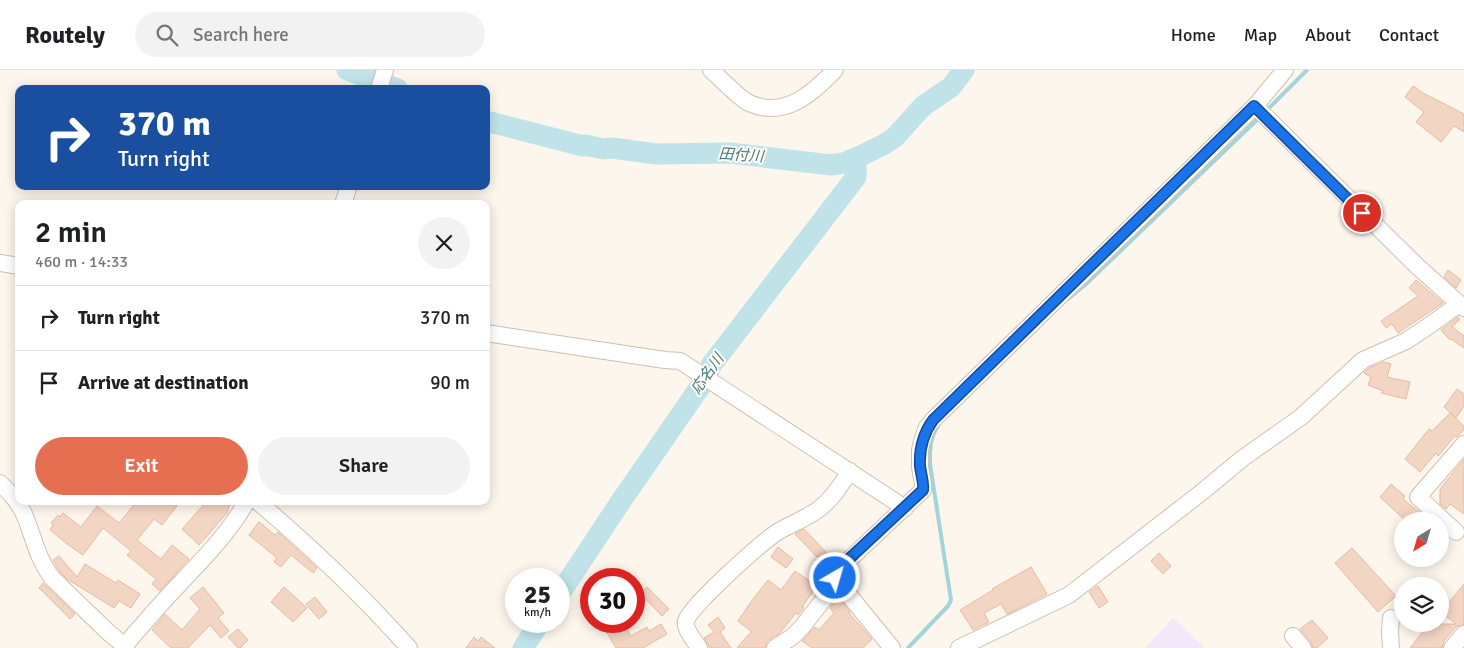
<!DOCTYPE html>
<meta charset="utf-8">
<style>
:root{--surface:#fff;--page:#f2f2f2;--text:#202124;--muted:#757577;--line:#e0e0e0;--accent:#e76f51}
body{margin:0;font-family:Signika,"Noto Sans JP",sans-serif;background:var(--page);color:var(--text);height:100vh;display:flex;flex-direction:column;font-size:19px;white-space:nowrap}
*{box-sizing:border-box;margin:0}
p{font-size:16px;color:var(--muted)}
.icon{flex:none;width:28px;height:28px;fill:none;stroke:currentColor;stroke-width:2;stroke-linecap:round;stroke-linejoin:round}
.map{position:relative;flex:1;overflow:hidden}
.sheet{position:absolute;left:15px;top:130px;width:475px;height:305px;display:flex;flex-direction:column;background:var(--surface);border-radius:10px;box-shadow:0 2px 12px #0003}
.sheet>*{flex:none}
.guide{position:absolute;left:15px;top:15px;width:475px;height:105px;border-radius:10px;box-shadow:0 2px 12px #0003;background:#1a4fa0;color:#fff;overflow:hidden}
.needle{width:32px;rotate:217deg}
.tools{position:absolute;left:1394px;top:442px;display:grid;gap:10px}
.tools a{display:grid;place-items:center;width:55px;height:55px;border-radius:50%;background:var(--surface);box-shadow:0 2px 12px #0003;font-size:25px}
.speed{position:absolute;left:505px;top:498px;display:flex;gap:10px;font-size:25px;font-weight:700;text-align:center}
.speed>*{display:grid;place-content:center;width:65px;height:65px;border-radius:50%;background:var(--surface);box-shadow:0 2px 12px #0003;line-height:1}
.speed small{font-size:12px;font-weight:400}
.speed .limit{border:8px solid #d22;background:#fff;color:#111}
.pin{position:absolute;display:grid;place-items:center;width:42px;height:42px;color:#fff;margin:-21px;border:2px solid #fff;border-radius:50%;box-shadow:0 1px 5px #0007}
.me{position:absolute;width:55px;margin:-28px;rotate:38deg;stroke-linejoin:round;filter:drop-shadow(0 0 4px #0008)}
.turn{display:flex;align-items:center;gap:18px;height:105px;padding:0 20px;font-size:22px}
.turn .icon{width:65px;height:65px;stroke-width:2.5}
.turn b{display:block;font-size:35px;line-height:42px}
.round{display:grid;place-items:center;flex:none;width:52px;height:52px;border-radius:26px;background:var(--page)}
.overview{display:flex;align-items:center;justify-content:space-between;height:85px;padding:0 20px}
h1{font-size:30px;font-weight:600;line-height:38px}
.cta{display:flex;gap:10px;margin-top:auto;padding:10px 20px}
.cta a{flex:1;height:58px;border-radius:30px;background:var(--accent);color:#fff;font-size:20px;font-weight:600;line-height:58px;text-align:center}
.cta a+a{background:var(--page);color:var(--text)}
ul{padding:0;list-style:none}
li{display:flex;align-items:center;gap:15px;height:65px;padding:0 20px;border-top:1px solid var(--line)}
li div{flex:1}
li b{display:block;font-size:19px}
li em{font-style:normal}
header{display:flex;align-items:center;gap:30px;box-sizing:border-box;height:70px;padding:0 25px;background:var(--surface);border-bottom:1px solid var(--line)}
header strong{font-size:24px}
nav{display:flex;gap:28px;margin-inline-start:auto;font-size:18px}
.search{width:350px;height:45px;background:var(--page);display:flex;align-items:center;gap:12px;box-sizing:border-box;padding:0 18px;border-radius:28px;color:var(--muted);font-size:19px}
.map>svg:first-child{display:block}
.education{fill:#f3e8fa}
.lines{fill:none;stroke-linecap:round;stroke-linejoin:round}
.stream{stroke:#a5d3da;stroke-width:4}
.river{stroke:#bfe3e8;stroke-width:21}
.building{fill:#f3d5c3;stroke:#e6bba3}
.minor-casing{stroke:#d1beb0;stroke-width:18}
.minor{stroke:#fff;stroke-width:16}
.route-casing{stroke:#114b97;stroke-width:12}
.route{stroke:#1a73e8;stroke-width:9}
.labels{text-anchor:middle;stroke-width:4;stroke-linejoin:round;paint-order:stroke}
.water-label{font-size:15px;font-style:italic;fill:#437c86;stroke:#fffaf3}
</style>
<header>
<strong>Routely</strong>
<div class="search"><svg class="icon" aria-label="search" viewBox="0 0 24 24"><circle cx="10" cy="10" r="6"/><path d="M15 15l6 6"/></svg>Search here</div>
<nav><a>Home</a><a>Map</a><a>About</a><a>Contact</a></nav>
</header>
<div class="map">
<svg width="1464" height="578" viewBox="0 0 1464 578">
<rect width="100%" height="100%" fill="#fdf6ec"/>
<path class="education" d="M1173 548 1205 578H1145Z"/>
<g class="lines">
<path class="stream" d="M1266 41 1307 0
M1068 229 1086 214 1261 46
M908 578 948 536 951 530 930 394C930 379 930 368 938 356"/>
<path class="river" d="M347 0 398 19
M486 51 583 76 585 75 604 79 612 78 656 84 730 83 831 95 844 93 856 88 883 75 895 67 923 36 951 17 964 0
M559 525 619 434 702 314 712 294 856 107V88
M523 578 541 551"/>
</g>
<path class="building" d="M1413 16 1423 23 1464 44V62L1454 56 1441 72 1416 52 1424 42 1405 27Z
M1448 200 1461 210 1456 218 1444 207Z
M1416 210 1443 233 1398 263 1392 254 1386 258 1381 251 1418 226 1409 218Z
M1458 247 1460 249 1452 257 1464 266V278L1451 269 1450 270 1441 260Z
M1384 292 1391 294 1387 307 1410 312 1406 329 1381 323 1383 321 1368 315 1371 307 1364 303 1369 298Z
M1457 319 1464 324V336L1456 348 1444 337Z
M1450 343 1464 356V360L1457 367 1455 366 1438 386 1436 383 1420 402 1405 389 1429 359 1432 361Z
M1464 389V444L1450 434 1446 439 1440 434V419Z
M1391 414 1405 426 1403 429 1430 451H1406L1380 427Z
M137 431H171L177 436 162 455 154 449 137 470 161 489 172 475 189 489 160 521 152 514 156 509 127 485 131 481 103 458 83 485 67 474 50 460 53 455 51 453 58 445 60 447 63 443 81 457 97 436 119 453Z
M207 431H231L227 443 199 475 182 459Z
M259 452 275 465 278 462 317 498 313 503 291 485 281 497 274 492 277 488 249 465Z
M804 459 827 483 821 489 818 486 817 487 795 464Z
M778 477 793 489 786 498 771 487Z
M1352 478 1396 526 1378 542 1335 493Z
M1159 483 1171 496 1163 504 1151 491Z
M59 486 77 507 85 494 116 513 118 510 140 524 131 538 119 531 114 538 67 509 60 502 53 490Z
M1031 497 1047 524 1007 544 1001 534 984 543 989 552 973 560 960 540 993 520 992 519Z
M795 501 817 516 802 537 804 538 798 545 796 543 780 563 769 570 766 573 765 578H737L748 565 752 562 738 551 750 533 768 510 781 520Z
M43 513 75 544 70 549 39 518Z
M1464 514V554L1456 557 1444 571 1442 578H1410L1429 554H1456L1441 542Z
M1098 516 1108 532 1099 538 1089 522Z
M203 517 224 543 218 548 229 561 221 568 210 555 188 578H171L152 560 165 544 182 560 200 539 190 528Z
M284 517 307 538 293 552 271 532Z
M647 517 669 539 662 546 641 524Z
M315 527 327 542 319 549 306 534Z
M838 527 850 542 849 543 872 569 863 578H812L802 571 815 557 819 560 834 543 830 538Z
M718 547 725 558 720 562 731 578H710L704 568 714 562 708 555Z
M1312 550 1328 568 1317 578H1313L1311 572 1300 559Z
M600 551H622L631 566 647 557 649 561 661 554 667 564 643 578H616Z
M238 559 248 570 240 578H238L228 567Z
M474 567 478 571 481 567 495 578H466Z"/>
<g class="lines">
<g class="minor-casing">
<path id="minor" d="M711 0C720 8 739 28 749 33 784 49 812 24 835 0
M379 19 385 0
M1255 36 1417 196 1464 238
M343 134 349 116
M0 193 19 196
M486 263 665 290 680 291 905 438
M0 413C9 422 18 431 24 444 34 467 36 486 52 508L109 563 125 576
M257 431C311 477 362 525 409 578
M1456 462 1418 427 1464 374
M1293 566 1303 578
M124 578C130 568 138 560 146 551 179 511 221 477 247 431
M699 578C695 571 684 559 686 551 690 536 763 471 779 461 791 454 807 448 819 439 832 429 841 415 850 401
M775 578 792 567 802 557 838 511
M892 578 835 508 833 505 923 420V414L920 397V380L922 371 927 357 933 350 1255 36 1285 0
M959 578 1069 525 1202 422 1243 388 1301 347 1363 290 1406 271 1433 253 1459 234
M1391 578 1390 562 1391 548
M1452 578 1464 564"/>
</g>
<use href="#minor" class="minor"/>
</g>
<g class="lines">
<g class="route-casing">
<path id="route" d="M835 508 833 505 836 501 923 420C924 412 921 405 920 396 919 379 923 364 933 350L1254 36 1362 143"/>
</g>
<use href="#route" class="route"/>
</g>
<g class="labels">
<g class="water-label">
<text transform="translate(741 85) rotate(4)" y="5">田付川</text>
<text transform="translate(707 304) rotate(-55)" y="5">応名川</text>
</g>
</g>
</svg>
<div class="tools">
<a><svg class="needle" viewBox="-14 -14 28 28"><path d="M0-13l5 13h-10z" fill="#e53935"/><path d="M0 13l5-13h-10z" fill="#757577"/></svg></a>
<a><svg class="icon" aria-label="layers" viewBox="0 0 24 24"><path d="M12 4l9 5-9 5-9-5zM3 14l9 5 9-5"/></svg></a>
</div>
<div class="speed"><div>25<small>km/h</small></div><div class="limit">30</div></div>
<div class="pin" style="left:1362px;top:143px;background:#d93025"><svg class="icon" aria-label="arrive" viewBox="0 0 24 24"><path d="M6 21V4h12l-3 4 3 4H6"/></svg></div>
<svg class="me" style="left:835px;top:508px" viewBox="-20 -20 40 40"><circle r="17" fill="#1a73e8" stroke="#fff" stroke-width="3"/><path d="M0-11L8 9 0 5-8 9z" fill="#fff"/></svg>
<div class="guide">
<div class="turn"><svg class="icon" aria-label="right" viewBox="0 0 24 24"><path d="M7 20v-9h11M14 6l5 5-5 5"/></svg><div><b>370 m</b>Turn right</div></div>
</div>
<section class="sheet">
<div class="overview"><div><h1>2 min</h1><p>460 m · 14:33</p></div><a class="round"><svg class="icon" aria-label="close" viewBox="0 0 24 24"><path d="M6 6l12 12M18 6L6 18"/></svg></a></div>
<ul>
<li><svg class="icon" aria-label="right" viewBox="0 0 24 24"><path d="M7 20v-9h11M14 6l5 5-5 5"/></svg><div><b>Turn right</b></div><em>370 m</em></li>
<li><svg class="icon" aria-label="arrive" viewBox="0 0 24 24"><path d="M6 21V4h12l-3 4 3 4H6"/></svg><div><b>Arrive at destination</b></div><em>90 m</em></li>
</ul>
<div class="cta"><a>Exit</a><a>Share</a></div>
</section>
</div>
